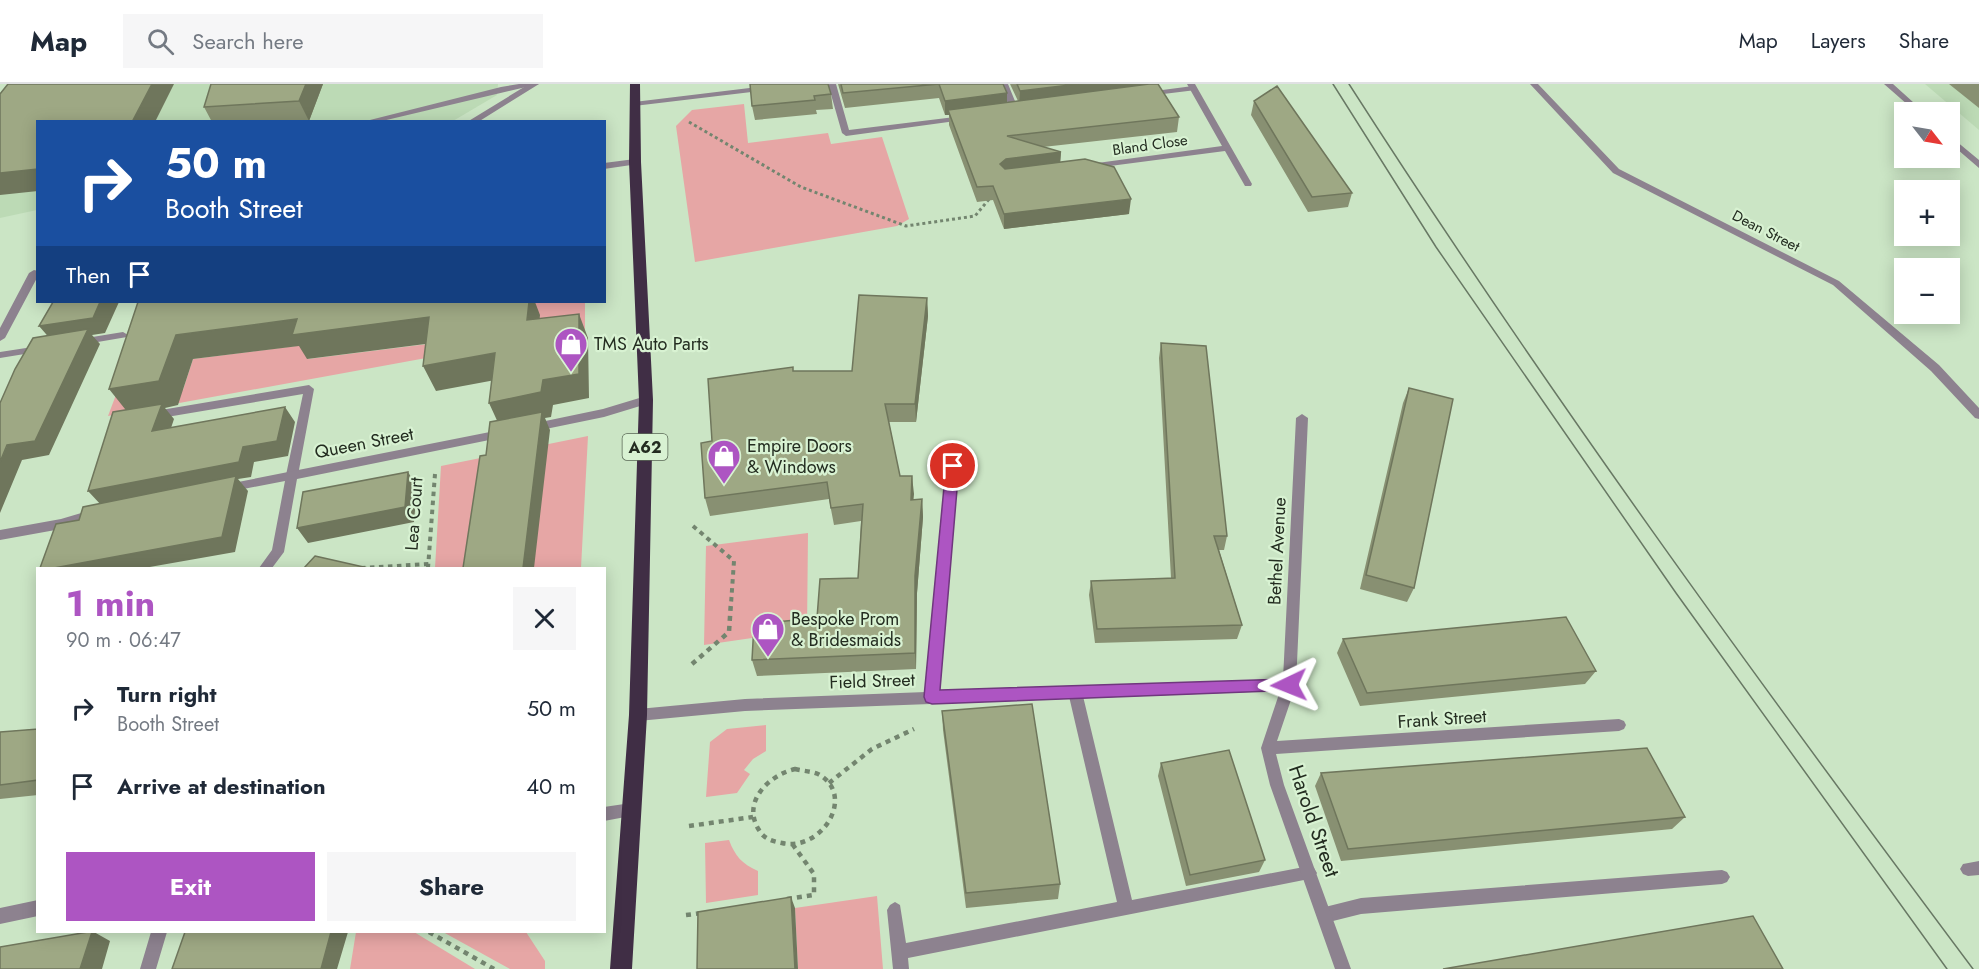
<!DOCTYPE html>
<meta charset="utf-8">
<style>
:root{--surface:#fff;--page:#f6f6f7;--text:#1f2937;--muted:#747a83;--line:#e0e1e3;--accent:#ad55c2}
body{margin:0;font-family:Jost,sans-serif;background:var(--page);color:var(--text);height:100vh;display:flex;flex-direction:column;font-size:22px;white-space:nowrap}
*{box-sizing:border-box;margin:0}
p{font-size:20px;color:var(--muted)}
.icon{flex:none;width:33px;height:33px;fill:none;stroke:currentColor;stroke-width:2;stroke-linecap:round;stroke-linejoin:round}
.map{position:relative;flex:1;overflow:hidden}
.drawer{position:absolute;left:36px;top:483px;width:570px;height:366px;display:flex;flex-direction:column;background:var(--surface);border-radius:0px;box-shadow:0 3px 15px #0003}
.drawer>*{flex:none}
.banner{position:absolute;left:36px;top:36px;width:570px;height:183px;border-radius:0px;box-shadow:0 3px 15px #0003;background:#1a4fa0;color:#fff;overflow:hidden}
.needle{width:39px;rotate:121deg}
.tools{position:absolute;left:1894px;top:18px;display:grid;gap:12px}
.tools a{display:grid;place-items:center;width:66px;height:66px;border-radius:0px;background:var(--surface);box-shadow:0 3px 15px #0003;font-size:30px}
.pin{position:absolute;display:grid;place-items:center;width:51px;height:51px;color:#fff;margin:-26px;border:3px solid #fff;border-radius:50%;box-shadow:0 2px 6px #0007}
.me{position:absolute;width:66px;margin:-33px;rotate:268deg;stroke-linejoin:round;filter:drop-shadow(0 0 4px #0008)}
.turn{display:flex;align-items:center;gap:21px;height:126px;padding:0 30px;font-size:27px}
.turn .icon{width:78px;height:78px;stroke-width:2.5}
.turn b{display:block;font-size:42px;line-height:51px}
.then{display:flex;align-items:center;height:57px;padding:0 30px;background:#0003;gap:12px;font-size:22px}
.round{display:grid;place-items:center;flex:none;width:63px;height:63px;border-radius:0px;background:var(--page)}
.head{display:flex;align-items:center;justify-content:space-between;height:102px;padding:0 30px}
h1{font-size:36px;font-weight:700;line-height:45px;color:var(--accent)}
.primary-button{display:flex;gap:12px;margin-top:auto;padding:12px 30px}
.primary-button a{flex:1;height:69px;border-radius:0px;background:var(--accent);color:#fff;font-size:24px;font-weight:700;line-height:69px;text-align:center}
.primary-button a+a{background:var(--page);color:var(--text)}
ul{padding:0;list-style:none}
li{display:flex;align-items:center;gap:18px;height:78px;padding:0 30px}
li div{flex:1}
li b{display:block;font-size:22px}
li em{font-style:normal}
header{display:flex;align-items:center;gap:36px;box-sizing:border-box;height:84px;padding:0 30px;background:var(--surface);border-bottom:2px solid var(--line)}
header strong{font-size:28px}
nav{display:flex;gap:33px;margin-inline-start:auto;font-size:21px}
.search{width:420px;height:54px;background:var(--page);display:flex;align-items:center;gap:15px;box-sizing:border-box;padding:0 21px;border-radius:0px;color:var(--muted);font-size:22px}
.map>svg:first-child{display:block}
.built{fill:#bcdab5}
.green{fill:#e6a6a5}
.lines{fill:none;stroke-linecap:round;stroke-linejoin:round}
.path-far2{stroke:#73856f;stroke-width:3;stroke-dasharray:3 3;stroke-linecap:butt}
.path-far1{stroke:#73856f;stroke-width:4;stroke-dasharray:4.5 4.5;stroke-linecap:butt}
.path{stroke:#73856f;stroke-width:4.5;stroke-dasharray:5 5;stroke-linecap:butt}
.service{fill:#8d828f;fill-rule:evenodd}
.minor{fill:#8d828f;fill-rule:evenodd}
.tertiary{fill:#8d828f;fill-rule:evenodd}
.trunk{fill:#402e45;fill-rule:evenodd}
.tram{stroke:#687864;stroke-width:1.5}
.wall{fill:#889072}
.shaded-wall{fill:#6f765c}
.building{fill:#9ea884;stroke:#6f765c;stroke-width:1.5}
.route{fill:#ad55c2;stroke:#70377e;stroke-width:1.5}
.labels{text-anchor:middle;stroke-width:4.5;stroke-linejoin:round;paint-order:stroke}
.far-street-label{font-size:15px;fill:#232c20;stroke:#d8f2d2}
.shield{fill:#d8f2d2;stroke:#596755;stroke-width:1.5}
.shield-label{font-size:16px;font-weight:bold;fill:#232c20}
.poi-label{font-size:18px;fill:#232c20;stroke:#d8f2d2;text-anchor:start}
.street-label{font-size:18px;fill:#232c20;stroke:#d8f2d2}
.near-street-label{font-size:21px;fill:#232c20;stroke:#d8f2d2}
</style>
<header>
<strong>Map</strong>
<div class="search"><svg class="icon" aria-label="search" viewBox="0 0 24 24"><circle cx="10" cy="10" r="6"/><path d="M15 15l6 6"/></svg>Search here</div>
<nav><a>Map</a><a>Layers</a><a>Share</a></nav>
</header>
<div class="map">
<svg width="1979" height="885" viewBox="0 0 1979 885">
<rect width="100%" height="100%" fill="#cbe5c5"/>
<path class="built" d="M44 0H498L497 11 453 37 38 38 37 126 0 134V58Z
M1925 0H1979V46Z"/>
<path class="green" d="M744 20 748 59 828 49 831 60 882 53 909 135 897 142 695 178 676 42 692 26Z
M151 218 183 306 193 275 312 260 308 275 452 257 534 232 535 218H585V252L448 270 108 332Z
M588 352 581 484H435L441 382Z
M808 449 807 546 704 561 706 462Z
M766 641V667L753 675 744 686 750 690 737 709 706 713 710 658 727 645Z
M729 756C735 772 742 780 758 787V811L706 819 705 759Z
M877 812 883 885H798L795 824Z
M356 848H414L475 885H350Z
M443 848H526L545 877V885H510Z"/>
<g class="lines">
<path class="path-far2" d="M689 38 801 103 906 142 975 132 990 114"/>
<path class="path-far1" d="M693 442 734 477 731 520
M361 484 429 480
M428 484 435 390"/>
<path class="path" d="M692 580 729 548 731 518
M795 685C802 687 811 687 818 690 857 711 822 768 782 759 772 757 764 755 759 746 741 718 769 691 795 685Z
M829 699 872 665 914 645
M689 742 753 733
M787 815 814 811V790L793 761
M686 831 703 829
M429 848 494 885"/>
<path class="service" d="M519 0H539L378 38H362L501 3Z
M828 0H836L849 46 963 32 967 34 963 36 846 52 842 49Z
M1000 0H1008L1019 27 1018 29 1011 27Z
M1193 2 1197 4 1196 6 1147 12 1143 10 1147 8Z
M309 301 314 305 298 391 292 395 286 391 303 310 155 335 150 331 155 327Z
M88 427 94 432 92 435 61 445 0 456V446L61 435Z
M1075 602 1080 604 1082 608 1132 816 1309 782 1314 784 1317 789 1314 794 908 874 909 885H893L887 826 890 821 895 818 900 821 906 859 1117 818 1068 608 1070 604Z
M1722 786 1727 788 1730 793 1727 798 1722 800 1361 830 1325 839 1320 836 1317 831 1320 826 1325 823 1361 814Z"/>
<path class="minor" d="M529 0H539L478 38H467Z
M1187 0H1195L1252 100 1251 102H1245L1225 67 1087 85 1086 83 1090 80 1222 62Z
M1530 0H1538L1619 85 1839 197 1939 281 1979 324V335L1975 334 1931 287 1833 201 1613 89Z
M1884 0H1893L1924 28H1916Z
M766 2H769V6L634 22 630 20 634 18Z
M1950 52 1979 76V84L1950 59Z
M635 75 639 78 638 80 604 85V79Z
M34 186 38 187V192L5 254 0 257V244L29 189Z
M123 248 128 251 127 253 80 261 75 258 80 255Z
M39 262 43 263 44 265 43 267 0 274V268Z
M646 312 650 313 651 316 650 319 604 333 531 348 525 344 531 340 603 325Z
M1302 330 1308 334 1296 601 1277 657 1619 635 1624 637 1626 641 1624 645 1619 647 1276 670 1284 701 1351 885H1335L1270 701 1261 664 1280 607 745 627 638 637 633 635 631 631 633 627 638 625 745 615 926 608 947 382 953 378 959 382 939 608 1283 595 1296 334Z
M505 345 511 349 509 352 297 395 284 468 272 484H259L272 466 285 397 228 408 222 404 228 400Z
M1979 777V791L1968 792 1963 790 1960 785 1963 780Z
M151 848H167L156 885H140Z"/>
<path class="tertiary" d="M631 719 636 721 638 726 636 731 604 737V723Z
M38 816V832L0 840V824Z"/>
<path class="trunk" d="M630 0H640L641 78 653 316 647 631 632 885H610L629 631 639 316 629 78Z"/>
<path class="tram" d="M1333 0 1436 163 1676 509 1947 885
M1349 0C1544 304 1757 596 1973 885"/>
</g>
<path class="wall" d="M323 0 309 37 212 38 204 23Z
M750 0 831 10 833 25 816 26 817 30 755 36 752 22Z
M838 0H1003L1007 9V19L1018 17 1010 0H1158L1179 33 1177 48 1043 63 1061 68 1060 78 1129 130 1004 145 993 116 977 118 949 41V31H945L939 14 845 24Z
M1949 0H1979V24Z
M1254 17 1352 109 1348 123 1308 128 1251 31Z
M927 214 928 232 916 338H889L900 392H912L913 416 922 415 923 433 917 509 916 585 757 592 752 576 817 534 858 494 861 437 834 441 829 415 710 432 705 414 793 287H852Z
M1161 259 1227 452 1224 466H1219L1242 541 1237 555 1095 559 1089 511 1091 497 1171 494 1159 274Z
M1409 304 1414 504 1407 518 1360 505 1403 319Z
M1343 555 1596 587 1585 600 1360 622 1337 569Z
M942 627 1060 800 1058 815 966 824 943 646Z
M38 645V711L0 715V648Z
M1161 679 1265 776 1259 788 1186 802 1158 692Z
M1321 689 1685 733 1672 745 1341 777 1315 702Z"/>
<path class="shaded-wall" d="M152 0H174L155 38H132Z
M306 0H323L309 37 299 17Z
M1078 0H1151L1019 22 1020 7Z
M1007 9V23L948 26 949 31H945V17Z
M1061 68 1060 82 1006 90 1000 80 1006 75Z
M38 85V107L0 111V89Z
M1131 115 1129 130 1004 145V130Z
M927 214 928 232 916 338 915 320Z
M100 218H119L105 249 92 251 100 260 49 371 22 376 0 429V378L52 257 39 242Z
M528 218H535L540 231 537 261 527 236Z
M579 230 588 254 589 314 553 321 551 333 545 334 550 346 534 484H523L500 343 489 319 543 296Z
M429 233 441 258 307 275 299 262 193 275 178 321 165 324 174 335 165 362 129 330 109 305 176 251 297 235Z
M495 269 506 294 436 307 423 282Z
M285 323 295 338 288 372 254 378 251 393 238 395 248 407 235 468 144 484H54L102 422 88 407 243 363Z
M408 388 417 403 414 438 308 459 297 444Z
M912 392 914 410 912 433 911 416Z
M922 415 923 433 917 509 916 585 915 569V492Z
M791 813 795 824 798 885H795Z
M92 848H94L110 857 102 885H80Z
M331 848H348L337 885H321Z"/>
<path class="building" d="M8 0H152L132 38H38V85L0 89V10Z
M211 0H306L299 17 204 23Z
M750 0H828L831 10 814 12 815 16 752 22Z
M841 0H1003L1007 9 945 17 939 0 843 9Z
M1017 0H1078L1020 7Z
M1149 0H1158L1179 33 1007 52 1061 68 1006 75 1000 80 1005 85 1085 75 1114 83 1131 115 1004 130 993 102 977 103 948 26Z
M1277 2 1352 109 1312 113 1254 17Z
M859 211 927 214 915 320H885L900 392H912L911 416 922 415 915 492V569L752 576 754 540 817 534 820 495 858 494 863 420 831 424 827 398 705 414 701 359 712 357 708 295 793 283V287H852Z
M53 218H100L93 234 39 242Z
M138 218H529L527 236 579 230V290L543 296 541 308 489 319 495 269 423 282 429 233 292 251 297 235 176 251 159 297 109 305Z
M88 245 35 357 7 361 0 378V319L15 285 33 254Z
M1161 259 1206 262 1227 452H1214L1242 541 1097 545 1091 497 1175 494Z
M1409 304 1453 315 1414 504 1366 491Z
M162 320 152 347 285 323 277 357 243 363 239 378 88 407 113 328Z
M542 328 523 484H463L480 372 486 371 490 338Z
M408 388 405 423 297 444 303 408Z
M236 392 222 453 54 484H40L56 440 79 436 83 423Z
M315 472 368 484H304Z
M1566 533 1596 587 1367 609 1343 555Z
M1032 620 1060 800 966 809 942 627Z
M38 645V696L0 701V648Z
M1647 664 1685 733 1348 765 1321 689Z
M1229 666 1265 776 1190 791 1161 679Z
M791 813 795 885H697L698 828Z
M1753 832 1783 885H1443Z
M88 848H92L80 885H0V863Z
M185 848H331L321 885H172Z"/>
<path class="route" d="M953 377 959 382 940 606 1289 595 1295 597 1297 601 1295 606 932 620 926 618 924 613 946 382Z"/>
<defs>
<g id="shop-pin" transform="scale(1.725)"><path d="M0 17L-7.5 6A9.5 9.5 0 1 1 7.5 6Z" fill="#ad55c2" stroke="#d8f2d2"/><path d="M-5-2.5h2.3a2.7 3.5 0 0 1 5.4 0H5L5.5 6h-11ZM-1.5-2.5h3a1.5 2.3 0 0 0-3 0Z" fill="#fff"/></g>
</defs>
<g fill-rule="evenodd">
<use href="#shop-pin" x="571" y="260"/>
<use href="#shop-pin" x="724" y="372"/>
<use href="#shop-pin" x="768" y="545"/>
</g>
<g class="labels">
<g class="far-street-label">
<text transform="translate(1150 61) rotate(-8)" y="5">Bland Close</text>
<text transform="translate(1766 147) rotate(27)" y="5">Dean Street</text>
</g>
<rect class="shield" x="622.5" y="350" width="45" height="26" rx="4.5"/>
<g class="shield-label">
<text x="645" y="369">A62</text>
</g>
<g class="poi-label">
<text x="594" y="266">TMS Auto Parts</text>
<text x="747" y="368">Empire Doors<tspan x="747" dy="21">&amp; Windows</tspan></text>
<text x="791" y="541">Bespoke Prom<tspan x="791" dy="21">&amp; Bridesmaids</tspan></text>
</g>
<g class="street-label">
<text transform="translate(364 359) rotate(-11)" y="6">Queen Street</text>
<text transform="translate(414 430) rotate(-86)" y="6">Lea Court</text>
<text transform="translate(1277 467) rotate(-87)" y="6">Bethel Avenue</text>
<text transform="translate(872 597) rotate(-2)" y="6">Field Street</text>
<text transform="translate(1442 635) rotate(-4)" y="6">Frank Street</text>
</g>
<g class="near-street-label">
<text transform="translate(1314 737) rotate(71)" y="7">Harold Street</text>
</g>
</g>
</svg>
<div class="tools">
<a><svg class="needle" viewBox="-14 -14 28 28"><path d="M0-13l5 13h-10z" fill="#e53935"/><path d="M0 13l5-13h-10z" fill="#747a83"/></svg></a>
<a>+</a>
<a>−</a>
</div>
<div class="pin" style="left:953px;top:382px;background:#d93025"><svg class="icon" aria-label="arrive" viewBox="0 0 24 24"><path d="M6 21V4h12l-3 4 3 4H6"/></svg></div>
<svg class="me" style="left:1289px;top:601px" viewBox="-20 -20 40 40"><path d="M0-17L14 15 0 8-14 15z" fill="#ad55c2" stroke="#fff" stroke-width="4"/></svg>
<div class="banner">
<div class="turn"><svg class="icon" aria-label="right" viewBox="0 0 24 24"><path d="M7 20v-9h11M14 6l5 5-5 5"/></svg><div><b>50 m</b>Booth Street</div></div>
<div class="then">Then<svg class="icon" aria-label="arrive" viewBox="0 0 24 24"><path d="M6 21V4h12l-3 4 3 4H6"/></svg></div>
</div>
<section class="drawer">
<div class="head"><div><h1>1 min</h1><p>90 m · 06:47</p></div><a class="round"><svg class="icon" aria-label="close" viewBox="0 0 24 24"><path d="M6 6l12 12M18 6L6 18"/></svg></a></div>
<ul>
<li><svg class="icon" aria-label="right" viewBox="0 0 24 24"><path d="M7 20v-9h11M14 6l5 5-5 5"/></svg><div><b>Turn right</b><p>Booth Street</p></div><em>50 m</em></li>
<li><svg class="icon" aria-label="arrive" viewBox="0 0 24 24"><path d="M6 21V4h12l-3 4 3 4H6"/></svg><div><b>Arrive at destination</b></div><em>40 m</em></li>
</ul>
<div class="primary-button"><a>Exit</a><a>Share</a></div>
</section>
</div>
